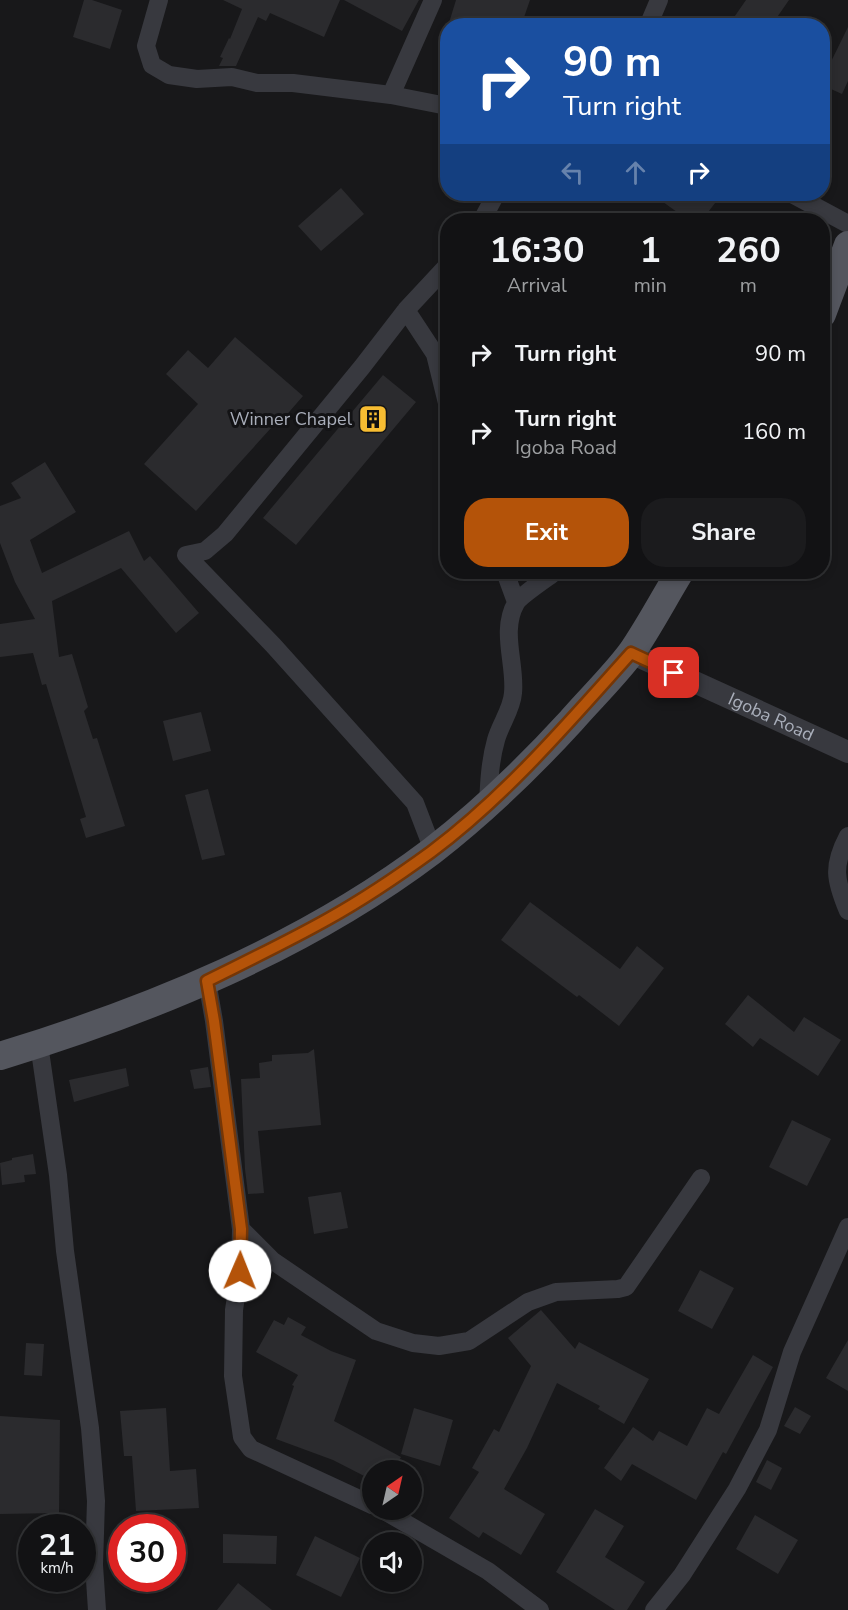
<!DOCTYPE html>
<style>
:root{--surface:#121214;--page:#1b1b1d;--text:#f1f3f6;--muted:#9c9ea0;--line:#313234;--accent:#b45309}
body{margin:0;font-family:"Nunito Sans",sans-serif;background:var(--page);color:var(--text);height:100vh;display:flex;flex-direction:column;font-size:22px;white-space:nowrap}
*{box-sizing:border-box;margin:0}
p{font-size:20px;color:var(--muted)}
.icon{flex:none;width:33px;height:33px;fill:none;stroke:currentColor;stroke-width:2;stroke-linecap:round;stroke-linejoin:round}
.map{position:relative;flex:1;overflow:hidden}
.sheet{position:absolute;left:440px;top:213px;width:390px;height:366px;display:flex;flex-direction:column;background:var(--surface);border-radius:24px;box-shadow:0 3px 9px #0003,0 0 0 2px var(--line)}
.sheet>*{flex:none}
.top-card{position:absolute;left:440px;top:18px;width:390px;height:183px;border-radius:24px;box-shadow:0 3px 9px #0003,0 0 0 2px var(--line);background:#1a4fa0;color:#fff;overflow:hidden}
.needle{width:39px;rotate:34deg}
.fabs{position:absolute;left:362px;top:1460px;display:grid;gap:12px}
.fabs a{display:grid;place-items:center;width:60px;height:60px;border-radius:50%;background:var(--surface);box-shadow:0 3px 9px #0003,0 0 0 2px var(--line);font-size:30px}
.speed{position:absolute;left:18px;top:1514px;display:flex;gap:12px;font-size:30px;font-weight:700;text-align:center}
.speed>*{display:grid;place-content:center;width:78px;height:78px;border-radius:50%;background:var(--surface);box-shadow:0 3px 9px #0003,0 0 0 2px var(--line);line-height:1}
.speed small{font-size:15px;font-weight:400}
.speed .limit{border:9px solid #d22;background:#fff;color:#111}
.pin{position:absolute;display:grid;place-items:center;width:51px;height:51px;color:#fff;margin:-26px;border-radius:12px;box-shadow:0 3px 9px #0006}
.me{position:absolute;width:66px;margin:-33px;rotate:1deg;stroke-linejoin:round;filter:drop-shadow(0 0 4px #0008)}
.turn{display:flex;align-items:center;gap:21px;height:126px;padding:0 24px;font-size:27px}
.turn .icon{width:78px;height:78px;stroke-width:2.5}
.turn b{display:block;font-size:42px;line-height:51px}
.lanes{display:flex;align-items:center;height:57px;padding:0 24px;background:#0003;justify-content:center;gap:30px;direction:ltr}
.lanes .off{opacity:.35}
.eta{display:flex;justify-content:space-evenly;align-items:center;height:102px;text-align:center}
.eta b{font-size:36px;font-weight:700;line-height:42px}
.cta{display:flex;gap:12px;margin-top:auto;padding:12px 24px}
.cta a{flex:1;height:69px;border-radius:24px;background:var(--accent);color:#fff;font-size:24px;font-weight:700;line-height:69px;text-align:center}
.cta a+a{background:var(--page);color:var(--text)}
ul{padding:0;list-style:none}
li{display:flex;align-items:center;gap:18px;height:78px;padding:0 24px}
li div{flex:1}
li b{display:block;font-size:22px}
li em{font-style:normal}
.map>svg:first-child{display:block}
.building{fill:#2b2b2e}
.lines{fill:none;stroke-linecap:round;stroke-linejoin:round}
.minor{stroke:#38393f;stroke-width:18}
.tertiary{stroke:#38393f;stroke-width:22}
.primary{stroke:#54565e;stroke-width:28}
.route-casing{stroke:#753606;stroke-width:15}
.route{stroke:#b45309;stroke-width:10}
.labels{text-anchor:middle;stroke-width:6;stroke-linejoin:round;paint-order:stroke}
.poi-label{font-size:18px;fill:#a9aeba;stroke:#131315;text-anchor:end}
.street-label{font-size:18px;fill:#a9aeba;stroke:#131315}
</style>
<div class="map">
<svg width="848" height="1610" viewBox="0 0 848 1610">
<rect width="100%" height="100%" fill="#18181a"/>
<path class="building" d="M84 0H92L122 10 110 49 73 37Z
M223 0H340L324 37 270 13 266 21 258 17 236 66H219L223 58 220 57 229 38 230 39 242 9Z
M344 0H419L402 31Z
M456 0H530L521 26H448Z
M746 0H789L771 26H728Z
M848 27V81L842 94 822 85V80Z
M341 188 364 214 321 251 298 226Z
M652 194H722L702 220H688Z
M235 337 303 396 283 419 281 417 196 511 144 464 198 404 166 374 188 350 208 368Z
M383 375 416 402 296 545 263 518Z
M45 462 76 512 30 540 42 573 129 531 144 561 150 556 199 613 176 633 121 568 52 601 59 657 72 654 88 707 84 711 93 739 97 738 125 826 86 838 80 819 86 817 46 684 42 685 33 653 0 657V624L35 619 15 582 0 543V506L21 498 11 483Z
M201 712 211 751 173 761 163 721Z
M208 789 225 855 202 860 185 795Z
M530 902 620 969 637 946 664 968 619 1026 579 995 577 997 501 940Z
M748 995 794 1032 804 1017 841 1040 818 1076 760 1038 753 1047 725 1024Z
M314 1049 321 1125 258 1131 264 1193 248 1194 245 1169 241 1079 260 1078 259 1063 272 1061V1055L308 1053Z
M208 1067 211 1087 194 1089 190 1070Z
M126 1068 129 1086 74 1102 69 1080Z
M792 1120 831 1139 807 1186 769 1167Z
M33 1154 36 1174 24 1175 25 1182 2 1185 0 1163 12 1160V1158Z
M341 1192 348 1228 314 1234 308 1197Z
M700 1270 734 1288 712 1329 678 1311Z
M541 1310 575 1349 579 1342 649 1379 624 1424 598 1409 600 1406 557 1383 527 1448 504 1489 545 1514 521 1555 483 1532 479 1538 449 1518 479 1472 472 1468 494 1429 499 1432 531 1366 508 1338Z
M288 1317 306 1327 301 1335 331 1351 356 1360 334 1421 401 1457 394 1470H372V1480L333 1460 276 1439 294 1386 292 1385 298 1375 256 1352 274 1320 284 1325Z
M848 1340V1391L826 1378Z
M26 1343 44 1344 42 1376 24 1375Z
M753 1355 773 1367 726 1454 723 1452 696 1500 632 1464 621 1481 604 1468 633 1427 653 1441 659 1431 687 1446 707 1408 719 1414Z
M795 1407 811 1416 800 1434 784 1426Z
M166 1408 170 1471 196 1469 199 1508 136 1511 132 1456H124L120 1411Z
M414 1408 453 1420 440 1466 401 1454Z
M0 1416 60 1420 59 1513 0 1514Z
M767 1460 782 1468 771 1490 756 1482Z
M595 1509 624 1526 605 1557 645 1582 627 1610H615L556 1572Z
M755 1515 798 1540 778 1574 736 1549Z
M223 1534 277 1536 276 1564 223 1563Z
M315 1536 360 1558 341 1597 296 1575Z
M238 1583 272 1610H217Z"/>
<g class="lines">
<path class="minor" d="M159 0 146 46 152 65 169 75 197 79 232 77 257 83H293L391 95 447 106
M648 26 659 0
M391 95 433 0
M792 194 848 224
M482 220 496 194
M406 310 435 354 447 403
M186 555 205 551 225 534 362 367 406 310 447 266
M186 555 273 645 415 803 433 850
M505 572 516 602
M488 804C489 783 490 761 496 740 500 725 512 709 513 693 516 664 500 631 516 603 520 596 547 578 555 572
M848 836C832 866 835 880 848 911
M207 981 214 1021 241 1229 240 1271 234 1310 233 1376 242 1437 251 1449 372 1505
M39 1044 58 1175 65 1251 90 1428 96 1501 94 1565 97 1610
M241 1229 273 1261 376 1331 413 1343 439 1346 469 1341 528 1302 556 1292 618 1289 626 1287 701 1178
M381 1509 488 1571 540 1610
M654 1610 682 1575 737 1489 768 1430 792 1352 848 1227"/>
<path class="tertiary" id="s1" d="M631 653 848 752"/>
<path class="primary" d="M822 314 848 245
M0 1056C151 1010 305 947 432 851 482 812 528 768 571 721 590 699 613 677 631 653 649 627 664 598 680 572"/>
</g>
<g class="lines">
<g class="route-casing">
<path id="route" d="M240 1271 241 1229 214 1021 207 981C247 961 289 941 328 919 364 899 398 876 431 852 507 795 568 723 631 653L674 673"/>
</g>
<use href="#route" class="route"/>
</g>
<defs>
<g id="building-square" transform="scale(1.5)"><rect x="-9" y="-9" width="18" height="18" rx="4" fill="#f7bd32" stroke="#131315"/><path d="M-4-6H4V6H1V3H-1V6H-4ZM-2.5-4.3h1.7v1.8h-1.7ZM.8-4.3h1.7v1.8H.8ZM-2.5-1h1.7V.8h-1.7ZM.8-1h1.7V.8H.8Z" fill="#111"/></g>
</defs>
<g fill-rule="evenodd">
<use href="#building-square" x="373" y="419"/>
</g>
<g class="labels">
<g class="poi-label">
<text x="352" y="425">Winner Chapel</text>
</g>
<g class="street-label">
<text dy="6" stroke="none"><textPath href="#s1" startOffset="154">Igoba Road</textPath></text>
</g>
</g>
</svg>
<div class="fabs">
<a><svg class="needle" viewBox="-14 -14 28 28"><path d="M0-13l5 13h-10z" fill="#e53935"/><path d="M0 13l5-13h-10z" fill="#9c9ea0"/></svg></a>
<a><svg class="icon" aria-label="sound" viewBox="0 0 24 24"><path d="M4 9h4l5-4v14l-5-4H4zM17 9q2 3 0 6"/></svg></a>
</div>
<div class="speed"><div>21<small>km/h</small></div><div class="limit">30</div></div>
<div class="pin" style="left:674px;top:673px;background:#d93025"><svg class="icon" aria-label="arrive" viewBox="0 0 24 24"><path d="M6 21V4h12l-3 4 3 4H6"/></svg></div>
<svg class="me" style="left:240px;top:1271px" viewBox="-20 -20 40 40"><circle r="19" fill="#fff"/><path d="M0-13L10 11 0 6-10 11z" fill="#b45309"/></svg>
<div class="top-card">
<div class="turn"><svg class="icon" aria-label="right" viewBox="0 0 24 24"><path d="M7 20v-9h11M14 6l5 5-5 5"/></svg><div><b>90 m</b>Turn right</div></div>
<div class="lanes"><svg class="icon off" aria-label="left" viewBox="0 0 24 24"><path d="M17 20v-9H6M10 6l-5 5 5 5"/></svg><svg class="icon off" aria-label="ahead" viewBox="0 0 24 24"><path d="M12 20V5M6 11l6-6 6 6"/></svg><svg class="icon" aria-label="right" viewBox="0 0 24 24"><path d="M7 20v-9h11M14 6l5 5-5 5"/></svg></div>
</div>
<section class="sheet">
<div class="eta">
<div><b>16:30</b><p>Arrival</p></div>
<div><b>1</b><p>min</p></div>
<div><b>260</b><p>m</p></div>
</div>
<ul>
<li><svg class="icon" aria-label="right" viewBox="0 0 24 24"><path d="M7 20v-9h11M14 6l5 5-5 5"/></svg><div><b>Turn right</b></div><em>90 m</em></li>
<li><svg class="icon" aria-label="right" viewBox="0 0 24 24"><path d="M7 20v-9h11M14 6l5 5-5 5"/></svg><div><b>Turn right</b><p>Igoba Road</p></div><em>160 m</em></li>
</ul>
<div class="cta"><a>Exit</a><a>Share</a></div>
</section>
</div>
